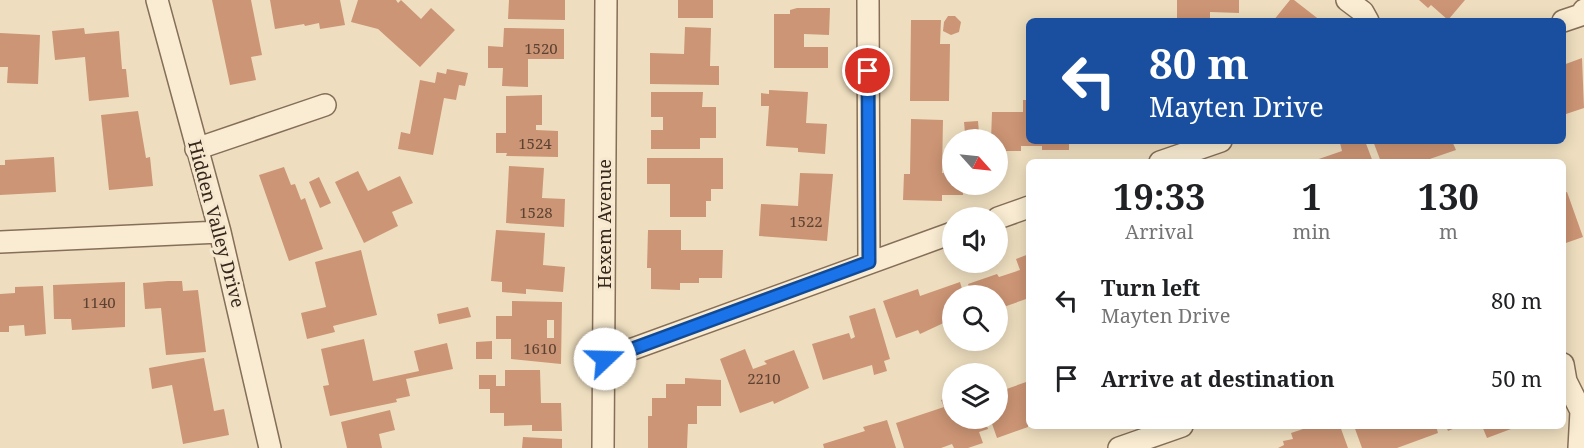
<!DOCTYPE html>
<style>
:root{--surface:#fff;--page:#f6f6f6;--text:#202124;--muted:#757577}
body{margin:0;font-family:"Noto Serif",serif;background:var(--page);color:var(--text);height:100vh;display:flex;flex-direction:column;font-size:22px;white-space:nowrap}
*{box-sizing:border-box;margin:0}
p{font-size:20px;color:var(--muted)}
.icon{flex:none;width:33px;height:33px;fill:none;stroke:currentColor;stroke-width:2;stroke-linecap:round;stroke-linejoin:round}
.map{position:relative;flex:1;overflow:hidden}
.drawer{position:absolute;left:1026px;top:159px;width:540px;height:270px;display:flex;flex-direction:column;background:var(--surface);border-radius:9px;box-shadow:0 3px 15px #0003}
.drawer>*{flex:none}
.banner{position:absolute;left:1026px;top:18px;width:540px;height:126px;border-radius:9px;box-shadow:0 3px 15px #0003;background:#1a4fa0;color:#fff;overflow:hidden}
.needle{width:39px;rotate:117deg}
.fabs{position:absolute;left:942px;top:129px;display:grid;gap:12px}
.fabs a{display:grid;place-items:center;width:66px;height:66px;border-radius:50%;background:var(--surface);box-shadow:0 3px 15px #0003;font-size:30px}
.pin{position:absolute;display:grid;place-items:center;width:51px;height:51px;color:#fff;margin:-26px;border:3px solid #fff;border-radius:50%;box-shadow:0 2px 6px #0007}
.me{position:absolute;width:66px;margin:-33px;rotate:69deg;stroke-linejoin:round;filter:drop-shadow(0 0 4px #0008)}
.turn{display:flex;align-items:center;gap:21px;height:126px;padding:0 24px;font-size:27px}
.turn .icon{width:78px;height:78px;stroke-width:2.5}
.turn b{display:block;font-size:42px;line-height:51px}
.eta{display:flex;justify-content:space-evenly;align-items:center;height:102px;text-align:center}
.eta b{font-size:36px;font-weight:700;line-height:42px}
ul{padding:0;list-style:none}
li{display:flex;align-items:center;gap:18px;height:78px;padding:0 24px}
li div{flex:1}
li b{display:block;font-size:22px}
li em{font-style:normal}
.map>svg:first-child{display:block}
.building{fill:#cc9575;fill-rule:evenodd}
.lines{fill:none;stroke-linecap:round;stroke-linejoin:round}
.minor-casing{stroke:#866e58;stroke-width:24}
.minor{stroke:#f9ecd2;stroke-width:21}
.route-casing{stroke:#114b97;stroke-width:15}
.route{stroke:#1a73e8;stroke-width:10}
.labels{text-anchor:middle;stroke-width:6;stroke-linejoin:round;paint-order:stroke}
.number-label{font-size:15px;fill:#5c4232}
.street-label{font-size:18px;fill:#36271c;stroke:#f5e8cf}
</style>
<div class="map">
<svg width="1584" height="448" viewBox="0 0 1584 448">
<rect width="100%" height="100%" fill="#eedebf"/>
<path class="building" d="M212 0H251L262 55 251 57 256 80 230 85Z
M270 0H340L345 25 320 29 319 23 305 26 304 24 275 29Z
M358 0H396L398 3 401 0 421 19 431 8 455 30 420 67 378 29 351 22Z
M509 0H565V20L508 19Z
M678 0H713V18H678Z
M1177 0H1239V13L1210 12V20H1177Z
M1290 0H1294L1321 21H1273Z
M1419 0H1465L1448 20 1431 5 1428 8Z
M797 8H830L829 35 804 34V47H828V68H774V14H790V10Z
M948 16H955L961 22 959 32 951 35 943 31 944 22Z
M911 20H941L940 44H950L949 101H910Z
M685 27 711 28 710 66H719V85L650 84V53L684 54Z
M84 28 85 34 119 31 122 69H126L129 97 89 101 85 57 55 60 52 31Z
M504 28 564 29V59H528V87L502 86 503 68H488V46L503 47Z
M0 33 40 35 38 84 7 83 8 67H0Z
M1582 58 1584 108 1563 115V65Z
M447 69 468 73 465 86 459 85 456 100 444 98 433 155 398 149 401 132 410 134 420 80 435 83 437 72 446 74Z
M769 90 808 92 806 123 827 124 825 154 798 152V148L766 146 769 106H761V93L769 94Z
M651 92H703L702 107H716V138H700V149H651V130H663V117H651Z
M542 95V125H536V130L558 131V157L506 156 507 153H496V133H506V96Z
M1023 100H1029V141H1069V150H1042V146H1021V151H998V140H991L992 112H1023Z
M138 111 146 158 150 157 153 186 109 190 101 115Z
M911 119 943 120 942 173 952 174V184H963V195H942V201L903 200 904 174H910Z
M978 121 979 133H965L964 122Z
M1347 141H1365L1373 162H1310L1342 151 1340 143Z
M1373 141H1452L1456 150 1421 162H1381Z
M54 157 56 192 0 195V165H5V160Z
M647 158H723V189H711V201H706V217H670V184H647Z
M509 166 544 168 542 198 565 199 564 227 506 223Z
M284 167 291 185 295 184 301 200 305 198 323 249 289 261 259 175Z
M358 171 368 191 400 176 413 203 392 212 398 226 364 243 335 182Z
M800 173 833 174 827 241 759 236 761 204 798 206Z
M319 177 331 203 320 208 309 182Z
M1567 192 1583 237 1563 244V193Z
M496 230 545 233 543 265 565 267 563 292 526 289V294L502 292V282L491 281Z
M648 230H681V250H723L722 278H699V283H680V290L651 289V268H647Z
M361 250 377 315 333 326 335 332 307 339 301 313 326 307 315 262Z
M1029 254V298L998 309V296H972L968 284 997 274 999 277 1020 270 1016 259Z
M168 281H182L183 291 198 290 206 352 166 355 161 308 145 309 143 283Z
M125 282V327L72 330 71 319H54L53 285Z
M960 282 964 296H952V315L948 317 950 320 920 334 918 330 896 338 883 301 918 289 920 296Z
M43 286 46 334 25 336 24 325 9 326V332H0V294L15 293V287Z
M512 301 562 302 561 364 511 359V339H496V316H512ZM547 320H554V338H547Z
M468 307 471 317 439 324 437 314Z
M875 308 890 359 884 361 887 371 874 375 872 365 823 380 812 344 849 333 851 339 855 337 849 316Z
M364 339 373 381 419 371 414 351 447 343 453 369 406 379 410 396 396 399 397 402 330 416 323 386 329 385 321 349Z
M492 341V359H476V342Z
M745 349 753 369 767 364 764 361 794 350 809 388 774 404 773 401 740 413 720 359Z
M204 358 214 411 224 409 229 435 183 444 172 385 152 389 149 368Z
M505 370H540L541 403H561L562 431H532V425L504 426V413H490V389H479V375H496V386H505Z
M685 378 721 380V406H697V424H688L687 448H648V416H652V398H666V384H685Z
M1029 381 1028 427 997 438 990 418H998V392Z
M952 396V418H984L988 429 979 432 983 443 968 448H954L952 444 941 448H904L896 423 944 407 941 400Z
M390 410 395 430 379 434 382 448H347L341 422Z
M887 420 896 448H824L823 444 865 431 863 427Z
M1312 426H1340L1348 448H1278L1284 445 1283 441 1293 439 1291 433Z
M1354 426H1436L1438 433 1397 448H1362Z
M1446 426H1460L1448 431Z
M1482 426H1519L1487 438Z
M523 437 562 439V448H522Z"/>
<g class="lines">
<g class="minor-casing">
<path id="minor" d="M157 0 220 232 270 448
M868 0 869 262
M1347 0 1363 12 1368 21
M1563 21 1581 15 1584 10
M196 149 325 105
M1160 162 1221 141
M998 218 1029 207
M0 242 220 232
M605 359 952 233
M1563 364 1566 381 1581 411 1579 448
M603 448 606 0
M1119 448 1182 426"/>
</g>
<use href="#minor" class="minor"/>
</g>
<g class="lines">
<g class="route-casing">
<path id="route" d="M605 359 869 262 868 71"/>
</g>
<use href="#route" class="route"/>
</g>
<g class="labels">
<g class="number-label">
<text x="541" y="54">1520</text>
<text x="535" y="149">1524</text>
<text x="536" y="218">1528</text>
<text x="806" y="227">1522</text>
<text x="99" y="308">1140</text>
<text x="540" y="354">1610</text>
<text x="764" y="384">2210</text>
</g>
<g class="street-label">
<text transform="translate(216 224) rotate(75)" y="6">Hidden Valley Drive</text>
<text transform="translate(605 224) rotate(-90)" y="6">Hexem Avenue</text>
</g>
</g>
</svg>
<div class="fabs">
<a><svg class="needle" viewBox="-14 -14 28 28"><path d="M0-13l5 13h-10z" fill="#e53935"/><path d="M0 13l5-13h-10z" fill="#757577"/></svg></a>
<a><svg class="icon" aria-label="sound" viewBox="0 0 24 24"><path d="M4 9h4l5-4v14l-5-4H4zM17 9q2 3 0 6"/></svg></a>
<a><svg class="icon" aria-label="search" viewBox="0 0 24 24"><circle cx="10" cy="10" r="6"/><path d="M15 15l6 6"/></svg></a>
<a><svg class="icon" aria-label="layers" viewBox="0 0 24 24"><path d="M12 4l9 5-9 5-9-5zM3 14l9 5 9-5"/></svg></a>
</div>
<div class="pin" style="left:868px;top:71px;background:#d93025"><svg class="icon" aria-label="arrive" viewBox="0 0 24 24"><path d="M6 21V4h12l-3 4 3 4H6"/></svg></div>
<svg class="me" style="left:605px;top:359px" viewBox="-20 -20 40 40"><circle r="19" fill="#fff"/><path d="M0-13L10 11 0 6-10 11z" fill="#1a73e8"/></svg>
<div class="banner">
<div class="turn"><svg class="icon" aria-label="left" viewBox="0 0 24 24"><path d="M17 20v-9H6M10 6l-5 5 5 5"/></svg><div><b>80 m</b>Mayten Drive</div></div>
</div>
<section class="drawer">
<div class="eta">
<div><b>19:33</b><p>Arrival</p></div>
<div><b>1</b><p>min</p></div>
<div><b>130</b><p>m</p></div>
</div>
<ul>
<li><svg class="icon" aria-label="left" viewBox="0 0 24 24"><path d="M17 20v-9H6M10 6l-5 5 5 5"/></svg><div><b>Turn left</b><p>Mayten Drive</p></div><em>80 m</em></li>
<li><svg class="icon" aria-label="arrive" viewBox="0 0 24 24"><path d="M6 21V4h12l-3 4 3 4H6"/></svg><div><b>Arrive at destination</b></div><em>50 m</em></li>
</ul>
</section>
</div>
